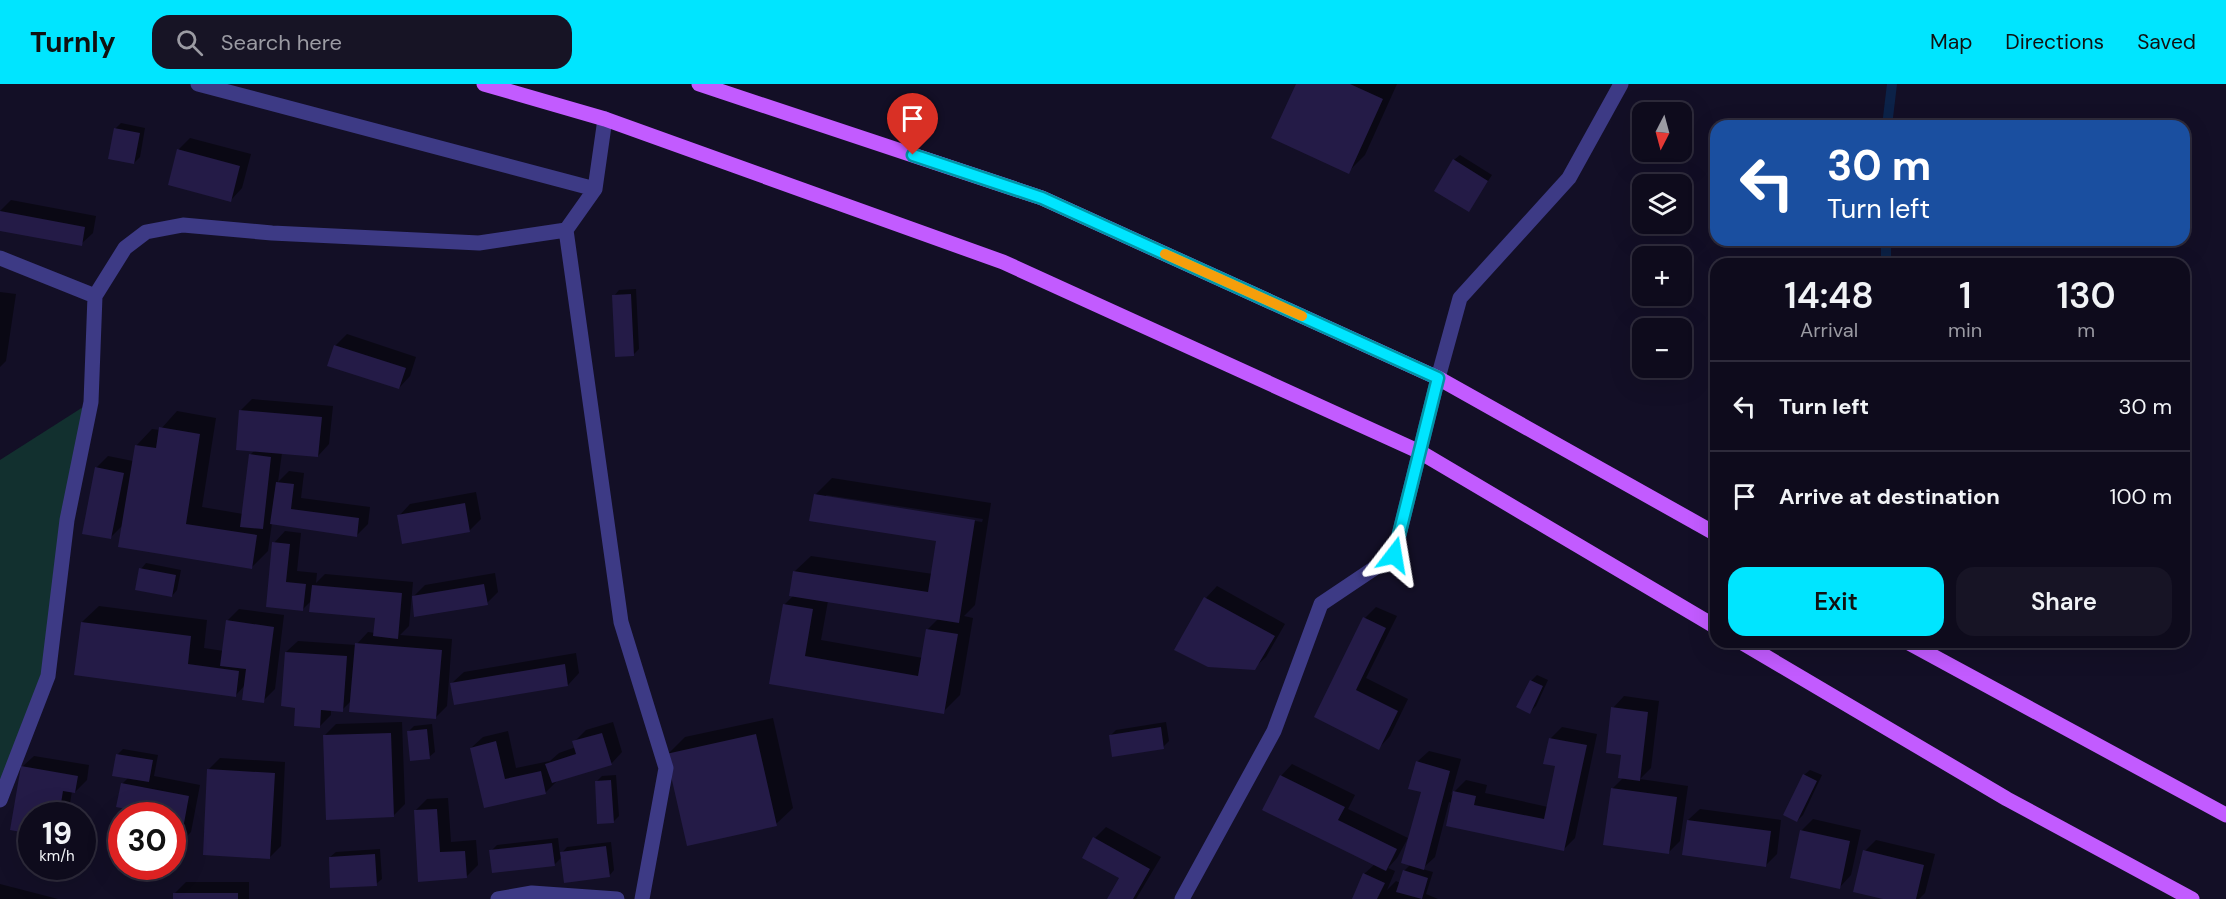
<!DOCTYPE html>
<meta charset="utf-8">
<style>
:root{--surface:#0e0b1c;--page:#171425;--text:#f1f3f6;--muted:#9b9ba3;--line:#2e2b3b;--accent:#00e5ff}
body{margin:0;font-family:"DM Sans",sans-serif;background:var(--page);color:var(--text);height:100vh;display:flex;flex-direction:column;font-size:22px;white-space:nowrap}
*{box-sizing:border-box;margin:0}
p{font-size:20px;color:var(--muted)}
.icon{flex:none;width:33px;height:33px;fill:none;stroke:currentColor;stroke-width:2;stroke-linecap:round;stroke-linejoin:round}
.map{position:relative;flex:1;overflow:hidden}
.drawer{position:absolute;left:1710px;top:174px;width:480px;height:390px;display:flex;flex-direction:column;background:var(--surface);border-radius:18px;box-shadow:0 6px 24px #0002,0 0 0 2px var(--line)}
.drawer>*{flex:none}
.guide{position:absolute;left:1710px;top:36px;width:480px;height:126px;border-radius:18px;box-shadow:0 6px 24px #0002,0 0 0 2px var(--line);background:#1a4fa0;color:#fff;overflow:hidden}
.needle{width:39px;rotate:186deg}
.tools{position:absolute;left:1632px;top:18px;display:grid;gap:12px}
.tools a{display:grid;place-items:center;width:60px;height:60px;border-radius:12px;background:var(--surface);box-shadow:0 6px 24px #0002,0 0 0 2px var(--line);font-size:30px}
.speed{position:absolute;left:18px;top:718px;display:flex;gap:12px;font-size:30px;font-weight:700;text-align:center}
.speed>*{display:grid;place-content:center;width:78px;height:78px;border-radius:50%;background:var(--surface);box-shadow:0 6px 24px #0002,0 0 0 2px var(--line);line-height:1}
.speed small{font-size:15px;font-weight:400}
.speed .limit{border:9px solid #d22;background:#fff;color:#111}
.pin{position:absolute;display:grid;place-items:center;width:51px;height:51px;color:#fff;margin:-62px -26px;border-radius:50% 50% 50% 0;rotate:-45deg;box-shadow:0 0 6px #0007}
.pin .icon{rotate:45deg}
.me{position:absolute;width:66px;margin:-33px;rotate:14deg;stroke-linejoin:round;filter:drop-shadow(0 0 4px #0008)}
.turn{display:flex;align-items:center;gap:21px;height:126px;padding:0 18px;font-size:27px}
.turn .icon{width:78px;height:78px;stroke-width:2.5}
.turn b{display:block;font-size:42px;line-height:51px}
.eta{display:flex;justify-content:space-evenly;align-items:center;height:102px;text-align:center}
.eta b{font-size:36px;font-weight:600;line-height:42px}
.cta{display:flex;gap:12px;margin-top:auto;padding:12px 18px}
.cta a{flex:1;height:69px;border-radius:18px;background:var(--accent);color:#111;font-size:24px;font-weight:600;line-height:69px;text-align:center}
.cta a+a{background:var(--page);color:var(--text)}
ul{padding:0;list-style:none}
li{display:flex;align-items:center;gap:18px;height:90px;padding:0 18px;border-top:2px solid var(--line)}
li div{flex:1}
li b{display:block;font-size:22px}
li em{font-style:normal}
header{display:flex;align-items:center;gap:36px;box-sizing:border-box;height:84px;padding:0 30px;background:var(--accent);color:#111}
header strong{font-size:28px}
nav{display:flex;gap:33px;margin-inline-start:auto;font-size:21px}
.search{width:420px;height:54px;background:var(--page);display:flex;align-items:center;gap:15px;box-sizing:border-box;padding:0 21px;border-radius:18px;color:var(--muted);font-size:22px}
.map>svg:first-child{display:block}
.green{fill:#12302f}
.shadow{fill:#0007;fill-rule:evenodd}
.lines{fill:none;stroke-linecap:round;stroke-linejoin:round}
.stream{stroke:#0c2248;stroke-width:10}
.building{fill:#241b47}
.minor{stroke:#3d3a85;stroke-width:15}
.major{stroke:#c25bff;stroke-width:15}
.route-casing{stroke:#0095a6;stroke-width:15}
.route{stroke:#00e5ff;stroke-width:10}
.slow{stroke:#f59e0b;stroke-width:10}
</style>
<header>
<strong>Turnly</strong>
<div class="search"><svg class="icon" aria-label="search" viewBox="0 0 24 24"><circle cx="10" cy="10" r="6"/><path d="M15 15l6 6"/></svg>Search here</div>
<nav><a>Map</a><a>Directions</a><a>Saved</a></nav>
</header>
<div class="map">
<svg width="2226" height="815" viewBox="0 0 2226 815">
<rect width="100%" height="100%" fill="#130f26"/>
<path class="green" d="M91 318 48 592 0 716V376Z"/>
<path class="shadow" d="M1297 0H1397L1365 71 1348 88Z
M121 39 145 44 140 73 134 79 115 45Z
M190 54 251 70 242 104 231 116 169 99 179 65Z
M1460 71 1492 91 1469 126 1454 76Z
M11 116 96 132 93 149 81 160 0 145V127Z
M636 205 639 265 634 270 614 212 619 206Z
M0 208 16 210 6 277 0 283Z
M347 250 416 273 410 292 399 304 335 262Z
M252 315 333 322 329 360 318 372 282 369 278 398 289 387 304 389 301 414 370 423 368 440 357 451 272 439 268 467 252 483 123 441 110 454 96 384 108 372 133 377 136 362 152 345 160 346 177 327 216 334 202 423 243 430 250 371 255 366 241 326Z
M832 394 991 419 975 521 964 532 973 534 960 611 943 628 771 598 785 520 793 512 794 488 811 472 933 490 938 456 815 411ZM826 411 983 435 982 438 826 414ZM828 517 939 534 928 545 923 574 821 556Z
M476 408 481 435 469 447 399 432 410 420Z
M285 447 301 449 297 487 317 489 316 499 325 490 413 498 409 542 400 551 452 555 447 622 436 633 352 616 342 626 331 625V631L319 643 286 568 298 557 356 561 368 548 375 549 376 533 312 516 303 525 267 521 274 459Z
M146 479 181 486 177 506 172 512 141 485Z
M495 489 498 508 487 519 413 513 425 501Z
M1217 502 1285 540 1266 573 1254 584 1176 565 1206 514Z
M99 522 207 536 204 564 224 567 228 536 239 525 284 531 275 605 263 617 245 601 236 611 82 538Z
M1376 523 1397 532 1366 594 1408 615 1390 652 1379 664 1316 633 1365 534Z
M576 569 579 589 568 601 452 599 464 588Z
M1537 591 1548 596 1536 622 1530 628 1531 597Z
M1624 612 1659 617 1651 684 1640 695 1688 702 1680 757 1669 768 1605 759 1613 704 1624 693 1623 669 1613 624Z
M773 634 793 724 776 740 668 670 685 653Z
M402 638 405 720 393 732 324 652 336 640Z
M613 638 622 668 611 680 557 697 545 709 485 723 471 664 483 653 508 647 516 684 550 677 559 669 576 663 574 658 586 646Z
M1166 638 1169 657 1163 663 1110 652 1116 646Z
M432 640 435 668 429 673 408 648 414 642Z
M1562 643 1597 650 1575 754 1564 765 1449 718 1435 773 1422 785 1433 788 1426 810 1438 815H1353L1364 790 1375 780 1281 692 1292 680 1355 711 1348 725 1408 754 1397 774 1388 784 1395 787 1387 806 1396 797 1400 799 1404 787 1410 781 1422 707 1417 678 1429 667 1461 675 1451 711 1466 696 1487 701 1485 709 1548 723 1557 681 1550 655Z
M123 665 158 671 154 692 200 701 191 748 180 759 172 732H162L122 700 129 693 117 671Z
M34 672 89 681 87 696 75 708 72 707 68 732H32L22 683Z
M220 674 285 678 281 762 269 774 209 685Z
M1810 686 1822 691 1803 731 1797 737 1804 691Z
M616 691 619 732 613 738 596 698 602 692Z
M448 714 451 758 476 756 478 781 466 793 420 796 415 727 427 715Z
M1700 725 1781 736 1777 770 1765 782 1688 736Z
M1813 735 1861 746 1851 791 1840 803 1801 747Z
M1106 743 1161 773 1136 815H1110L1121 794 1095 754Z
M558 754 560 771 567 763 611 758 614 786 609 792 562 773 554 781 491 767 497 761Z
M1876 756 1935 770 1925 809 1919 815H1890L1865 767Z
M380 765 382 795 376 800 330 773 336 768Z
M186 798H249V815H175V809Z
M0 800 58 815H0Z"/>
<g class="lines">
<path class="stream" d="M1887 42 1892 0
M1886 156V180"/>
</g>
<path class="building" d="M1296 0H1350L1383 15 1349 90 1271 54Z
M114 44 140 49 134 80 108 75Z
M177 65 240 82 231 118 168 101Z
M1453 75 1488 97 1469 128 1434 107Z
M0 127 85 143 82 162 0 147Z
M631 210 634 272 615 273 612 211Z
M334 261 406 284 399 305 327 282Z
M239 326 322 333 318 373 236 366Z
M159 343 200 350 186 440 257 451 252 485 118 463 135 361 156 364Z
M249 370 271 373 263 445 240 443Z
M95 383 124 389 111 455 82 450Z
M276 398 294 400 291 425 359 434 357 453 270 440Z
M814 410 975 436 959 539 789 512 793 487 928 508 936 457 809 437Z
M465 419 470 448 402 460 397 431Z
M272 458 290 460 286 498 306 500 303 527 266 523Z
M139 484 176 491 172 513 135 506Z
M484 500 488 521 414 533 412 512Z
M312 501 402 509 398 555 373 552 375 534 309 528Z
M1204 513 1275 552 1255 586 1208 583 1174 566Z
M783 520 813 525 805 572 918 592 926 545 958 550 944 630 769 600Z
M1363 533 1386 544 1356 606 1398 627 1379 666 1314 633Z
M226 536 274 543 264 619 242 616 246 585 220 582Z
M81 538 191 552 188 580 239 587 236 613 74 591Z
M355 559 442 566 436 635 349 628Z
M285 568 347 572 343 628 321 626 320 644 294 642 295 624 281 622Z
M565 580 568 602 454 621 450 599Z
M1530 596 1543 602 1530 630 1516 623Z
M1611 623 1648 628 1640 697 1618 694 1621 671 1606 669Z
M1161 643 1164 665 1112 673 1109 651Z
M427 645 430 675 410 677 407 647Z
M391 649 394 733 326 736 323 651Z
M602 649 612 681 552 699 545 680 576 670 572 657Z
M756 650 777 742 687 762 666 670Z
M1549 654 1587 661 1564 767 1446 742 1453 707 1476 712 1474 721 1544 735 1555 682 1543 680Z
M496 657 505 695 541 687 546 710 484 724 470 664Z
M116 670 153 676 149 698 112 692Z
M1416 677 1450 687 1424 786 1401 779 1421 708 1408 705Z
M21 682 78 692 75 709 63 707 59 732H32V750L10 746Z
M207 685 275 689 270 775 203 771Z
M1803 690 1817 697 1797 738 1783 731Z
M1280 691 1345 723 1338 736 1397 765 1386 787 1262 726Z
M611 696 614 739 597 740 595 697Z
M121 699 189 712 180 761 172 759V732H161L116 723Z
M1611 704 1677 713 1669 770 1603 761Z
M437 725 440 768 465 767 467 794 418 798 414 726Z
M1687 736 1771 747 1766 783 1682 771Z
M1800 746 1850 757 1840 805 1790 794Z
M1093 753 1150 785 1133 815H1107L1119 794 1082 774Z
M552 759 555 782 492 789 489 766Z
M606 762 610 793 564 799 560 768Z
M1863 766 1924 781 1916 815H1883L1853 808Z
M375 770 377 802 330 804 329 773Z
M1403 786 1428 794 1422 815 1396 808Z
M1363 789 1385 799 1377 815H1352Z
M173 809H238V815H173Z"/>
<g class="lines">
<path class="minor" d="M198 0 595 105
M566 146 621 538 666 684 642 815
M0 174 95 212
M0 716 48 592 67 436 91 318 95 212 125 164 146 148 183 141 272 149 479 159 566 146 595 105 605 35
M498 815 532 809 617 815
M1182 815 1274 647 1321 520 1394 471 1438 294 1460 214 1569 94 1621 0"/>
<path class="major" d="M484 0 605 35 1003 178 1420 368 1716 543
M699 0 1042 114 1438 294 1716 450
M1741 558 2007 715 2192 815
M1907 558 2226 731"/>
</g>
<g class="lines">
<g class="route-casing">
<path id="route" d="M913 71 1042 114 1438 294 1394 471"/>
</g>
<use href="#route" class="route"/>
<path class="slow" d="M1165 170 1302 232"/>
</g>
</svg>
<div class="tools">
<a><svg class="needle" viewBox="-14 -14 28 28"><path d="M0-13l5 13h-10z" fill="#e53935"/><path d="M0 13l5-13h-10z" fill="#9b9ba3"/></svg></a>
<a><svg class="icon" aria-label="layers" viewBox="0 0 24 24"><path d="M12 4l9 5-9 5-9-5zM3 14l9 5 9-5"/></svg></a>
<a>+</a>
<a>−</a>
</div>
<div class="speed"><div>19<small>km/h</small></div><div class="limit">30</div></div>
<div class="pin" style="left:913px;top:71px;background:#d93025"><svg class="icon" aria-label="arrive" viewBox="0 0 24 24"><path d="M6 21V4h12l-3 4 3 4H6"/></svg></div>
<svg class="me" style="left:1394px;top:471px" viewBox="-20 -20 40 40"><path d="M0-17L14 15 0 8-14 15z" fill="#00e5ff" stroke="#fff" stroke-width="4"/></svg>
<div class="guide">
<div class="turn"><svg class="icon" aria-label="left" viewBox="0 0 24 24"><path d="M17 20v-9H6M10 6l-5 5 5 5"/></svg><div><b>30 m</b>Turn left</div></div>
</div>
<section class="drawer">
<div class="eta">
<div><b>14:48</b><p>Arrival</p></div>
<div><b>1</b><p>min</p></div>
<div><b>130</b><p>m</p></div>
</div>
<ul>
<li><svg class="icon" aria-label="left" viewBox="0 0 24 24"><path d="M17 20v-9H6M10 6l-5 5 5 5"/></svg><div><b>Turn left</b></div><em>30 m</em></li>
<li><svg class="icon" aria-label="arrive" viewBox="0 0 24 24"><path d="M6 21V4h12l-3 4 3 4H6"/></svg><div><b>Arrive at destination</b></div><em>100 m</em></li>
</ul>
<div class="cta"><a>Exit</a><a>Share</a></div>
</section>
</div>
